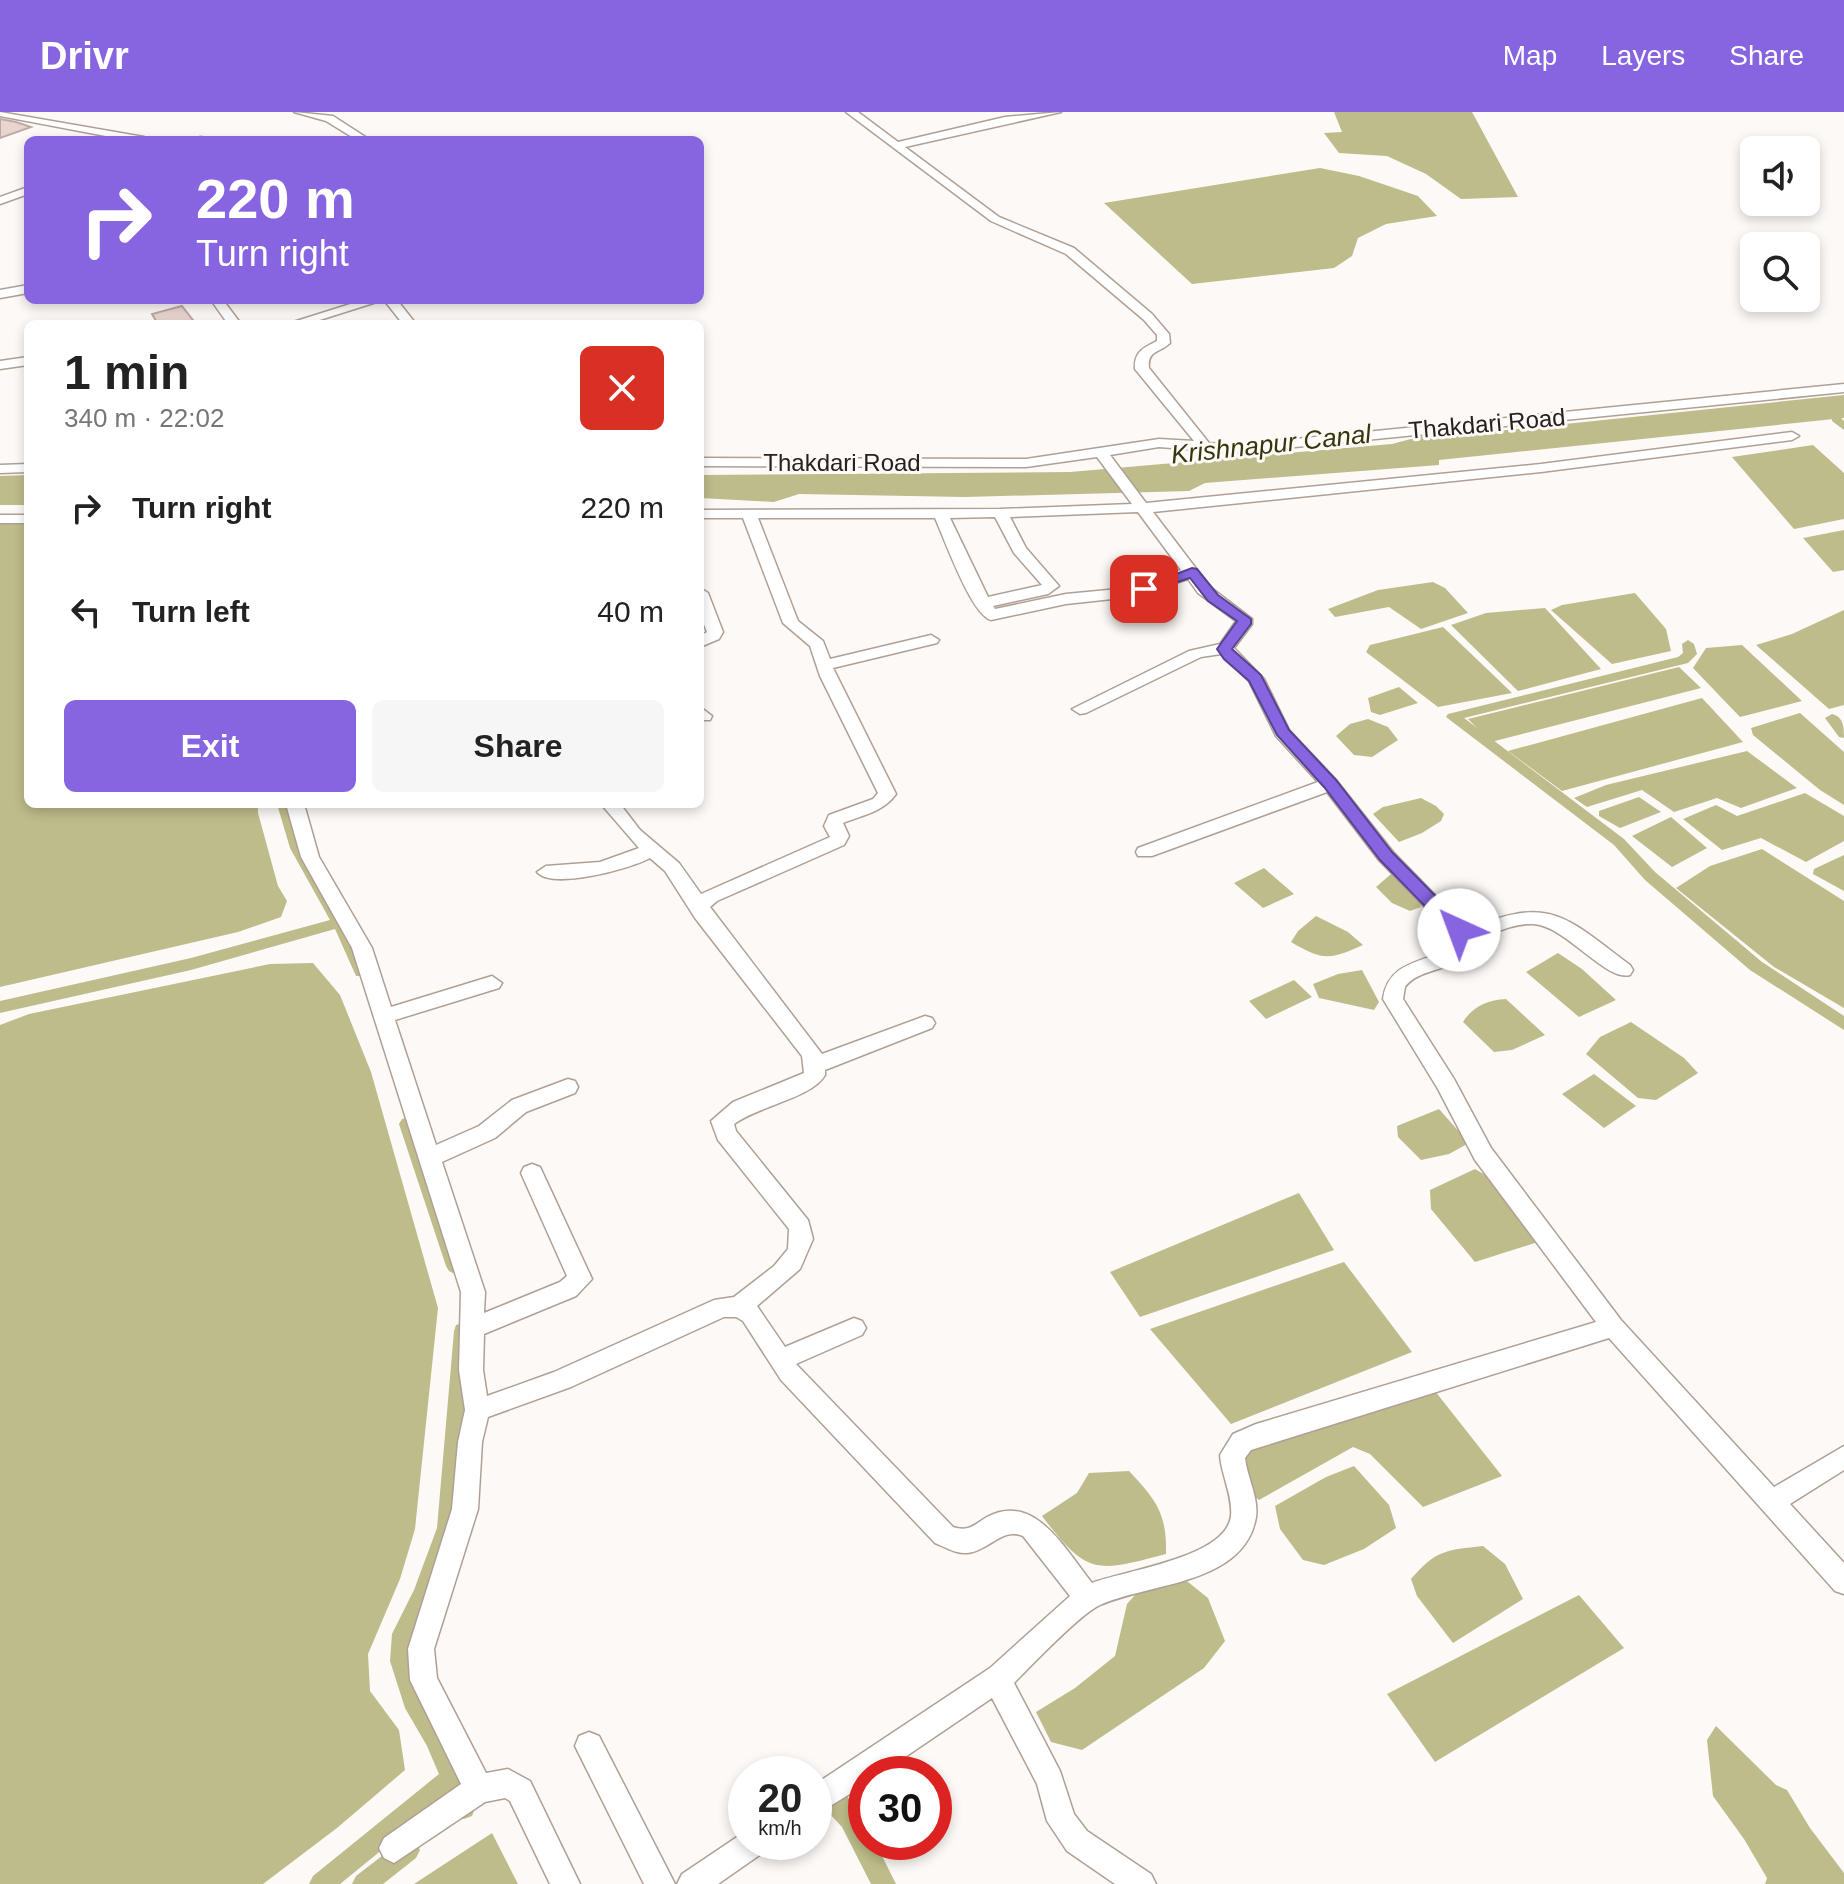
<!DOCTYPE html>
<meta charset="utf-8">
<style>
:root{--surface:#fff;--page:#f6f6f6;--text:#222;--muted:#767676;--accent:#8765e0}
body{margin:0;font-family:Arial,sans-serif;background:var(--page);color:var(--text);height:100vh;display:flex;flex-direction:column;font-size:30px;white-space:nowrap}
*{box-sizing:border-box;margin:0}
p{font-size:26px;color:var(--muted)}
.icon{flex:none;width:44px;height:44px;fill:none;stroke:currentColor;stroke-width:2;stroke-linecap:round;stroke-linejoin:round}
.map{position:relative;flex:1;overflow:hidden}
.drawer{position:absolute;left:24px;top:208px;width:680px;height:488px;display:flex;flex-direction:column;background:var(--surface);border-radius:12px;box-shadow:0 4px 12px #0003}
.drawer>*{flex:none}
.banner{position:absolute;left:24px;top:24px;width:680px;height:168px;border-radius:12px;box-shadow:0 4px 12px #0003;background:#8765e0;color:#fff;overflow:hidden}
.buttons{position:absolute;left:1740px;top:24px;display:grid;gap:16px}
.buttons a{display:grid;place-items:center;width:80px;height:80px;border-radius:12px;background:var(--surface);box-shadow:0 4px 12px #0003;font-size:40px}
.speed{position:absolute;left:728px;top:1644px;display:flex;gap:16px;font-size:40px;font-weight:700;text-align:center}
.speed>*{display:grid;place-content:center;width:104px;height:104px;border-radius:50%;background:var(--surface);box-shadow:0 4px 12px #0003;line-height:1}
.speed small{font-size:20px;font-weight:400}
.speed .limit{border:12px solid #d22;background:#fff;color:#111}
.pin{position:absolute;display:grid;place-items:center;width:68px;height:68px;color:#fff;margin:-34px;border-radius:16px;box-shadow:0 4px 12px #0006}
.me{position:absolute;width:88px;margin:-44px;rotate:317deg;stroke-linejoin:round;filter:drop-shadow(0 0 6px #0008)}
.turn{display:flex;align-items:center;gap:28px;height:168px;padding:0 40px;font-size:36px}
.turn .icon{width:104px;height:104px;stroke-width:2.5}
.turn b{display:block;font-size:56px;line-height:68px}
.round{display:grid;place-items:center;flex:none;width:84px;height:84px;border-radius:12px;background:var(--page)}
.head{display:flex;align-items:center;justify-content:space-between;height:136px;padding:0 40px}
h1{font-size:48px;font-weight:800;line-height:60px}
.cta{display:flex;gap:16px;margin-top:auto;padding:16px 40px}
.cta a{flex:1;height:92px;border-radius:12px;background:var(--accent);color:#fff;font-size:32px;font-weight:800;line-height:92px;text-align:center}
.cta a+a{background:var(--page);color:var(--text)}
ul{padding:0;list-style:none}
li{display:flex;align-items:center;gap:24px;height:104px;padding:0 40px}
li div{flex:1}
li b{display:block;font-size:30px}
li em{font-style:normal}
header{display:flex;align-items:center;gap:48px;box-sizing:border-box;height:112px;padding:0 40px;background:var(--accent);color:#fff}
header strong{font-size:38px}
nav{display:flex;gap:44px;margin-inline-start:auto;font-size:28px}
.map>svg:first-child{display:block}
.water{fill:#bdbc8a}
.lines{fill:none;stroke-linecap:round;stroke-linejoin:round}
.canal{fill:#bdbc8a;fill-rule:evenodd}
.building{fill:#e9d5d0;stroke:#bda9a5;stroke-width:2}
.minor-casing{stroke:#afa095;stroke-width:3}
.minor{fill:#fff;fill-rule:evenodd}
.route{fill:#8765e0;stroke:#584292;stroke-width:2}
.labels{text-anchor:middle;stroke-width:6;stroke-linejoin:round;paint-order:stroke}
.far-street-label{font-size:24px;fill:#27211d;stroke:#fdf9f7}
.far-water-label{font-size:26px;font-style:italic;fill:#37350c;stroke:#fdf9f7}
</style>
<header>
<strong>Drivr</strong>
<nav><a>Map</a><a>Layers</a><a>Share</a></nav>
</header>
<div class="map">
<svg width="1844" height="1772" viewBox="0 0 1844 1772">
<rect width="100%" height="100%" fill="#fdf9f7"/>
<path class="water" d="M1334 0H1472L1518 85 1461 87 1426 62 1387 44 1339 41 1324 21 1342 20Z
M1320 56 1359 64 1418 84 1437 104 1386 112 1358 126 1352 144 1334 156 1192 172 1104 91Z
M1844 283V306L1439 348V353L1205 371 1189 379 965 385 799 382 774 390 700 386V363L1070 360 1392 332 1422 324 1430 326Z
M1813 333 1844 361V407L1794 417 1732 345Z
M28 363V393H0V364Z
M0 409H28V692H258V701L278 774 287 789 281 805 238 820 0 875Z
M1844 418V458L1833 460 1803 426Z
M1433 470 1445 476 1468 501 1421 517 1389 495 1335 505 1328 497 1378 478Z
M1635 481 1666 517 1671 539 1612 552 1551 498 1562 493Z
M1545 496 1601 557 1518 579 1451 513 1486 501Z
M1844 498V593L1829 597 1756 533 1792 522Z
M1443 515 1509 578 1512 581 1438 595 1366 540 1370 533Z
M1742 533 1802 589 1740 605 1693 556 1706 536Z
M1679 555 1701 576 1491 630 1468 607Z
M1399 575 1418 591 1380 603 1371 600 1368 586Z
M1702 586 1743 630 1562 679 1508 639Z
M1800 601 1844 640V693L1820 678 1753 623 1751 616Z
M1368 607 1388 615 1398 628 1372 645 1354 643 1336 624 1350 612Z
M1747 639 1797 676 1741 696 1717 686 1674 700 1642 678 1587 695 1574 686 1606 673Z
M1805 681 1844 704V729L1806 750 1761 726 1722 738 1683 707 1716 693 1737 704Z
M1639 685 1661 700 1620 716 1599 704V699Z
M1421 686 1436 694 1444 702 1441 709 1422 721 1399 730 1373 702 1383 695Z
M1671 705 1707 736 1672 755 1632 724Z
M1762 737 1844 789V896L1774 855 1676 776 1710 754Z
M1844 743V779L1813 762 1814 757Z
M1264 756 1294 782 1263 796 1234 771Z
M1391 762 1416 782 1421 795 1410 799 1392 791 1376 775Z
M1316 804 1348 820 1363 833C1330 848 1323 849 1291 830L1298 819Z
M1558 841 1582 857 1616 888 1579 905 1526 860Z
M313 851 340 883 371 960 438 1196 415 1417 400 1467 368 1542 370 1579 399 1618 405 1658 337 1716 263 1772H0V913L29 902 270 852Z
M1362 858 1379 890 1374 898 1319 886 1313 872 1338 862Z
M1294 868 1312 885 1266 907 1249 889Z
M1506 887 1545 923 1512 938 1494 940 1463 910C1473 894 1488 888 1506 887Z
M1631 910 1684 946 1698 961 1656 988 1638 986 1586 942 1600 925Z
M1594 962 1636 994 1604 1016 1562 982Z
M1439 997 1469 1031 1449 1042 1421 1048 1398 1025 1397 1014Z
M1475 1057 1492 1067 1538 1130 1475 1150 1431 1097 1430 1078Z
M1299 1081 1334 1138 1140 1205 1110 1160Z
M1344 1150 1412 1240 1231 1312 1150 1217Z
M1431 1274 1502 1364 1423 1395 1370 1342 1353 1335 1259 1388 1246 1378 1241 1342 1284 1322Z
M1354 1354 1389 1393 1396 1416 1364 1437 1324 1453 1303 1448 1280 1417 1275 1394 1326 1365Z
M1129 1359C1156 1388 1167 1401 1166 1442 1095 1461 1087 1463 1042 1404L1077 1381 1089 1361Z
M1483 1434 1505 1452 1523 1487 1453 1531 1417 1484 1411 1467C1436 1438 1446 1438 1483 1434Z
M1183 1466 1208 1486 1225 1529 1204 1556 1082 1638 1051 1630 1036 1600 1075 1576 1115 1544 1127 1492 1145 1472Z
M1579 1483 1624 1536 1435 1650 1387 1582Z
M1716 1614 1776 1673 1787 1678 1810 1716 1844 1761V1772H1765L1767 1766 1744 1727 1713 1684 1707 1628Z
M492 1721 518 1772H414Z"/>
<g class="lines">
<path class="canal" d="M1832 305H1840L1844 309V318L1832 309Z
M1688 528 1694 532 1697 542 1688 551 1464 606 1624 727 1655 760 1762 850 1844 904V918L1750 858 1645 768 1614 733 1446 605 1448 602 1678 545 1683 541 1682 532Z
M1832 602C1844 605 1844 616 1844 626L1839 625 1825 606Z
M277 692H291C306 754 347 802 370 860L368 864H356L335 817 191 858 0 901V889L191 846 330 808 290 736Z
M408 1005 414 1007 417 1012 464 1154 461 1159 455 1162 449 1159 446 1154 399 1012 402 1007Z
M463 1211 470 1213 472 1219 457 1416 434 1481 414 1523 412 1549 423 1583 443 1618 475 1696 472 1704 464 1707 456 1704 448 1684 340 1772H309L313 1764 439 1662 427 1634 405 1596 390 1549 392 1522 414 1478 437 1416 454 1219 456 1213Z
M832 1675C853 1683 866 1708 866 1730H875L896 1772H871L842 1715 829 1701 814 1708V1684Z
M408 1726 416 1730 420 1738 416 1746 383 1772H352L356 1764 400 1730Z"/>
</g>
<path class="building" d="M0 7 16 10 31 15 0 26Z
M182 194 196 212H158L152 202Z"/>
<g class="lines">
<g class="minor-casing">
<path id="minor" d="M0 0 144 25 149 28H127L0 4Z
M294 0 333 4 370 28H357L326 9Z
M846 0H858L898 30 1005 5 1061 0 905 35 999 105 1074 136 1152 202 1169 222 1170 231C1160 241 1147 238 1149 256L1209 331 1236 333 1844 272V280L1236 341 1159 335 1110 343 1146 391 1541 352 1792 320 1799 324 1792 328 1541 360 1153 400 1210 475 1252 507V512L1234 536 1264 567 1289 618 1336 668 1393 740 1468 817C1551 783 1564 804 1630 853L1633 858 1630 863C1606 870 1565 813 1533 812 1512 811 1491 823 1473 830 1468 860 1420 853 1405 875L1403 887 1454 967 1491 1036 1621 1208 1774 1375 1844 1334V1358L1790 1392 1844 1451V1482L1835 1479 1609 1226 1251 1338 1245 1346C1247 1365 1259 1386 1256 1405 1245 1473 1148 1471 1100 1493 1080 1502 1032 1553 1014 1571L1060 1659 1074 1702 1087 1719 1151 1762 1156 1772H1115L1067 1739 1047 1709 1037 1672 992 1586 880 1662H866V1672L814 1704V1673L990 1556 1070 1484 1023 1424C1002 1415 989 1439 967 1441 956 1442 945 1435 935 1431L781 1268 743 1209 736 1205H724L571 1275 488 1305 482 1330 478 1397 434 1537 437 1566 486 1661 508 1657 530 1669 580 1772H550L510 1689 505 1686 485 1690 394 1751 384 1746 379 1736 384 1726 461 1672 410 1568 408 1537 452 1397 458 1330 465 1298 459 1258 461 1180 352 836 301 745 286 692H304L319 745 372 836 391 895 492 864 502 871 499 876 395 908 436 1033 479 1014 512 988 568 967 575 969 578 975 575 981 526 1000 495 1026 442 1050 485 1180 484 1201 560 1170 567 1164 521 1061 524 1055 532 1052 540 1055 592 1167 576 1184 484 1222 483 1258 487 1284 554 1260 714 1188 734 1185 774 1154 788 1137 789 1117 718 1028 711 1009 733 990 804 961 802 944 695 806 665 759 650 746C630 757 552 778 537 760L546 754 600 750 639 736 601 692H620L640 718 679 751 701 782 830 725 824 714 829 703 873 687 878 681 820 564 810 534 783 511 743 406H700V398L1000 397 1132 392 1097 345 1026 355 700 354V346L1026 347 1159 327 1194 329 1135 257C1134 240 1143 236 1157 229V223L1144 208 1066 142 991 109ZM1138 400 1181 458 1129 476 1066 482 995 497 993 494 1048 482 1059 474 1026 436 1010 405ZM995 405 1014 441 1042 473 988 485 950 406ZM758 406H935C945 428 971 502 991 508L1066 492 1131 485 1188 467 1198 481 1236 509 1220 532 1189 539 1072 597 1080 602 1086 601 1201 545 1221 542 1249 569 1276 624 1318 670 1138 736 1136 740 1138 744H1152L1327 680 1379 748 1450 821 1454 832 1449 837C1421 851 1388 850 1383 887L1438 977 1475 1048 1596 1210 1256 1312 1233 1322 1220 1343C1221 1362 1233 1384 1231 1404 1226 1446 1125 1458 1092 1471 1066 1439 1035 1379 987 1405 974 1413 969 1420 953 1415L796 1252 862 1223 866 1216 862 1209 854 1206 785 1235 757 1194 800 1157 813 1127 808 1108 736 1019 734 1012C758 994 812 986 825 963V958L932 916 935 911 932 906 925 904 822 942 710 795 717 789 844 733 849 724 843 711C863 703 883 700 896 682L833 556 937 531 939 528 931 523 830 547 823 529 798 509Z
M200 25 219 28H195Z
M28 75V82L0 92V85Z
M28 173V181L0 186V178Z
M211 188H223L241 212H228Z
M363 188H383L307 212H287Z
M384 188H397L416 212H403Z
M28 245V253L0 257V249Z
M28 352V360L0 361V353Z
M0 403H28V411H0Z
M700 476 708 481 723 520 719 527 700 535V524L707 520 700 502Z
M700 595 712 604 710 608H700Z
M589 1620 599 1624 675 1772H644L575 1634 579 1624Z
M746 1719V1730H769L764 1740 718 1772H677L682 1762Z"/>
</g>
<use href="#minor" class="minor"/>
</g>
<path class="route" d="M1192 456 1197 457 1218 483 1251 507V512L1232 537 1261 563 1289 618 1336 668 1392 740 1465 814 1468 818 1465 823H1453L1380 748 1324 675 1277 623 1249 569 1224 547 1217 537 1237 509 1208 489 1190 466 1144 481 1137 477Z"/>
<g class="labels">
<g class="far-street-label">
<text transform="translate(1487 312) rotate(-5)" y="8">Thakdari Road</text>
<text x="842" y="359">Thakdari Road</text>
</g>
<g class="far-water-label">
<text transform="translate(1271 332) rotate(-6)" y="9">Krishnapur Canal</text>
</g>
</g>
</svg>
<div class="buttons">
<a><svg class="icon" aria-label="sound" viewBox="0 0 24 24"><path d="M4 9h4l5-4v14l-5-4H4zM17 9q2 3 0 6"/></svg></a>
<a><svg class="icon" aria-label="search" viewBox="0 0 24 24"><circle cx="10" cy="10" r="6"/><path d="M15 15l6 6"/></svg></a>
</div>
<div class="speed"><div>20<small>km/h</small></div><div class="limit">30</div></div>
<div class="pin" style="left:1144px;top:477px;background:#d93025"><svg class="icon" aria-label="arrive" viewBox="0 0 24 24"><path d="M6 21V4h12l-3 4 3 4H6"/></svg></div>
<svg class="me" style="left:1459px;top:818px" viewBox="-20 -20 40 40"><circle r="19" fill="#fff"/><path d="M0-13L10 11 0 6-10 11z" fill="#8765e0"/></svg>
<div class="banner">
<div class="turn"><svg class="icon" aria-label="right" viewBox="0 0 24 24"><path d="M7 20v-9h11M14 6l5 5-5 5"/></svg><div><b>220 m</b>Turn right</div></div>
</div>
<section class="drawer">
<div class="head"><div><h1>1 min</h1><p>340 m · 22:02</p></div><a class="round" style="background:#d93025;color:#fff"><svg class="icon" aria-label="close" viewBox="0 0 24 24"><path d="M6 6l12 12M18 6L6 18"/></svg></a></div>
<ul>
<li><svg class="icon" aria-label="right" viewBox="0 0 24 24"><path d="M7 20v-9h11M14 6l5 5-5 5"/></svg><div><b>Turn right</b></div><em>220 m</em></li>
<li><svg class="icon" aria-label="left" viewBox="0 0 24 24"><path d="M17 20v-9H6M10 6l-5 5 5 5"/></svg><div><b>Turn left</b></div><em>40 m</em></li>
</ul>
<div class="cta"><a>Exit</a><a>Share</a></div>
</section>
</div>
